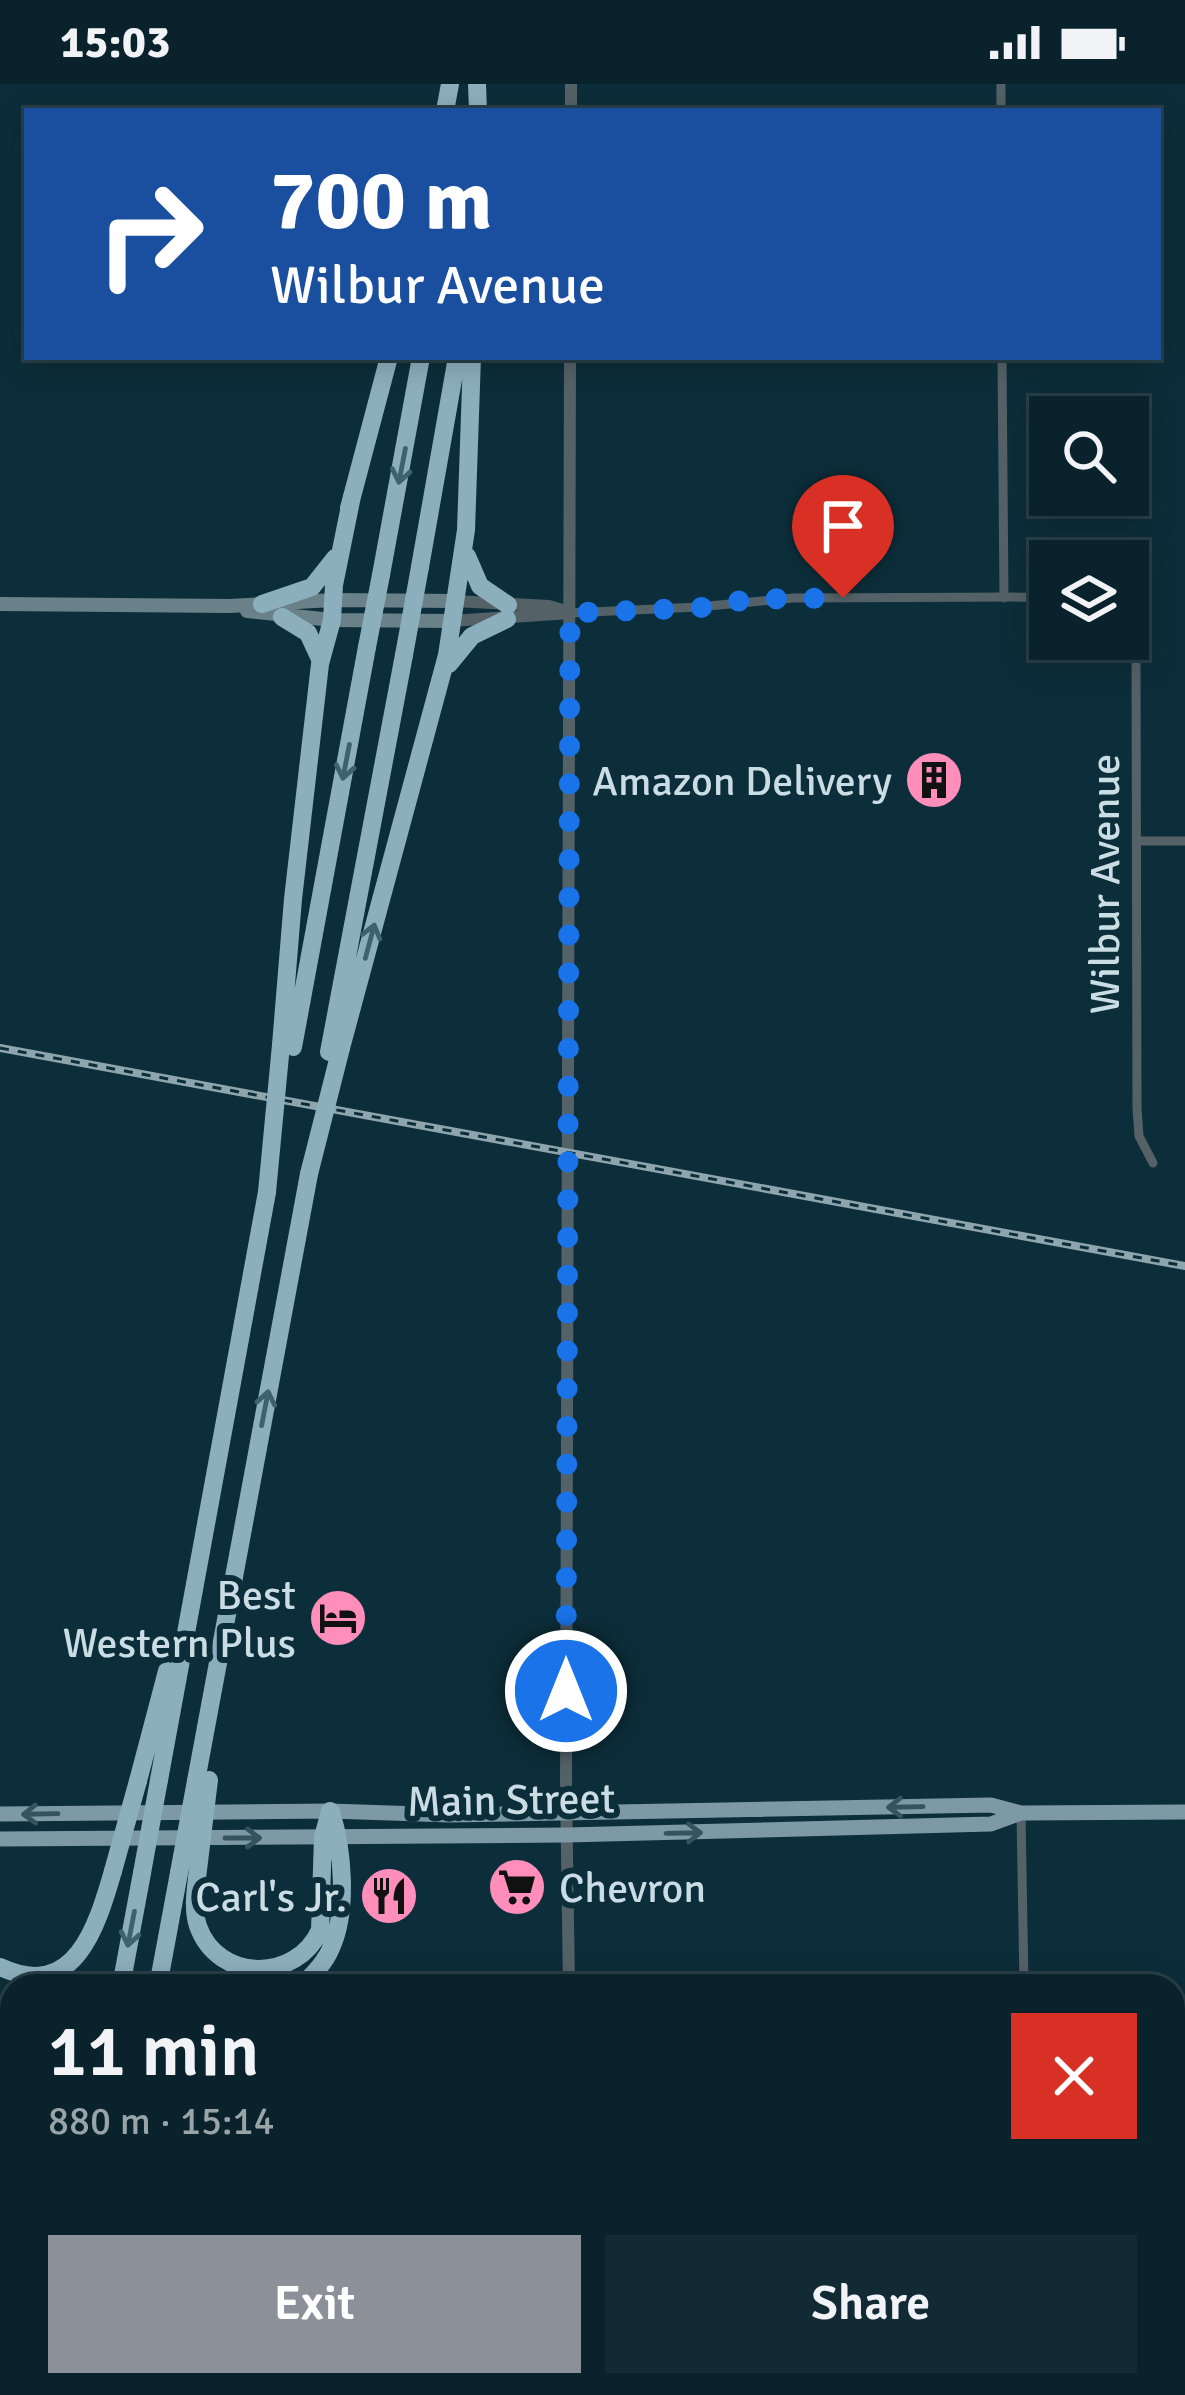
<!DOCTYPE html>
<meta charset="utf-8">
<style>
:root{--surface:#09222c;--page:#122a34;--text:#f1f3f6;--muted:#99a4a9;--line:#293f48;--accent:#8c9099}
body{margin:0;font-family:Signika,sans-serif;background:var(--page);color:var(--text);height:100vh;display:flex;flex-direction:column;font-size:45px;white-space:nowrap}
*{box-sizing:border-box;margin:0}
p{font-size:39px;color:var(--muted)}
.icon{flex:none;width:66px;height:66px;fill:none;stroke:currentColor;stroke-width:2;stroke-linecap:round;stroke-linejoin:round}
.map{position:relative;flex:1;overflow:hidden}
.drawer{position:absolute;left:0px;top:1890px;width:1185px;height:423px;display:flex;flex-direction:column;background:var(--surface);border-radius:36px 36px 0 0;box-shadow:0 6px 30px #0003,0 0 0 3px var(--line)}
.drawer>*{flex:none}
.guide{position:absolute;left:24px;top:24px;width:1137px;height:252px;border-radius:0px;box-shadow:0 6px 30px #0003,0 0 0 3px var(--line);background:#1a4fa0;color:#fff;overflow:hidden}
.controls{position:absolute;left:1029px;top:312px;display:grid;gap:24px}
.controls a{display:grid;place-items:center;width:120px;height:120px;border-radius:0px;background:var(--surface);box-shadow:0 6px 30px #0003,0 0 0 3px var(--line);font-size:60px}
.pin{position:absolute;display:grid;place-items:center;width:102px;height:102px;color:#fff;margin:-123px -51px;border-radius:50% 50% 50% 0;rotate:-45deg;box-shadow:0 0 12px #0007}
.pin .icon{rotate:45deg}
.me{position:absolute;width:132px;margin:-66px;rotate:0deg;stroke-linejoin:round;filter:drop-shadow(0 0 9px #0008)}
.turn{display:flex;align-items:center;gap:42px;height:252px;padding:0 48px;font-size:54px}
.turn .icon{width:156px;height:156px;stroke-width:2.5}
.turn b{display:block;font-size:84px;line-height:102px}
.round{display:grid;place-items:center;flex:none;width:126px;height:126px;border-radius:0px;background:var(--page)}
.overview{display:flex;align-items:center;justify-content:space-between;height:204px;padding:0 48px}
h1{font-size:72px;font-weight:600;line-height:90px}
.primary-button{display:flex;gap:24px;margin-top:auto;padding:24px 48px}
.primary-button a{flex:1;height:138px;border-radius:0px;background:var(--accent);color:#fff;font-size:48px;font-weight:600;line-height:138px;text-align:center}
.primary-button a+a{background:var(--page);color:var(--text)}
.status{display:flex;justify-content:space-between;align-items:center;height:84px;padding:0 60px;background:var(--surface);direction:ltr}
.status svg{height:33px;fill:currentColor}
.map>svg:first-child{display:block}
.green{fill:#11495b}
.lines{fill:none;stroke-linecap:round;stroke-linejoin:round}
.minor{stroke:#546268;stroke-width:9}
.tertiary{stroke:#546268;stroke-width:12}
.secondary{stroke:#6b818a;stroke-width:14}
.primary{stroke:#7c99a5;stroke-width:15}
.motorway{stroke:#8cafbe;stroke-width:18}
.rail-casing{stroke:#8ea5ae;stroke-width:8}
.rail{stroke:#0c2e3a;stroke-width:3;stroke-dasharray:9;stroke-linecap:butt}
.motorway-bridge{stroke:#8cafbe;stroke-width:18}
.oneway{stroke:#3f626f}
.oneway2{stroke:#33535f}
.route{stroke:#1a73e8;stroke-width:21;stroke-dasharray:0 37.8}
.labels{text-anchor:middle;stroke-width:12;stroke-linejoin:round;paint-order:stroke}
.poi-label{font-size:42px;fill:#cadce4;stroke:#0c2e3a;text-anchor:end}
.street-label{font-size:42px;fill:#cadce4;stroke:#0c2e3a}
</style>
<div class="status"><b>15:03</b><svg viewBox="0 0 49 12"><path d="M0 12V9h3v3zM5 12V6h3v6zM10 12V3h3v9zM15 12V0h3v12zM26 1h20v11H26zM47 4h2v5h-2z"/></svg></div>
<div class="map">
<svg width="1185" height="2311" viewBox="0 0 1185 2311">
<rect width="100%" height="100%" fill="#0c2e3a"/>
<path class="green" d="M0 2097 12 2098V2155L0 2235Z"/>
<g class="lines">
<path class="minor" d="M1001 0V27
M1002 273 1004 514
M1128 518 1135 538 1136 567 1137 1024 1139 1052 1153 1079
M570 529 698 523 793 514 1050 513
M1138 757H1185
M1021 1729 1024 1902
M260 2303H330
M162 2311 165 2301
M1008 2311 1009 2301"/>
<path class="tertiary" d="M571 27V0
M454 517 549 522 569 528
M451 537 570 529
M569 1902 566 1704 570 273
M568 2301V2311"/>
<path class="secondary" d="M0 520 230 522 333 516 454 517
M247 527 332 536 451 537"/>
<path class="primary" d="M0 1730 330 1727 450 1731 991 1721 1021 1729 1185 1728
M0 1755 567 1751 991 1740 1021 1729"/>
<path class="motorway" d="M477 0 478 27
M445 27 450 0
M349 424 389 273
M467 472 480 502 508 521
M420 483 457 273
M381 491 421 273
M262 520 312 503 335 474
M282 533 308 549 320 575
M449 580 472 552 507 535
M281 961 293 815 320 580 332 536 334 501 352 412
M293 963 367 563
M341 964 447 571 466 446 472 273
M329 968 404 571
M159 1696 267 1108
M138 1697 167 1587
M196 1697 309 1090
M197 1794C195 1810 193 1827 198 1842 218 1899 297 1898 320 1846L323 1753 330 1727
M0 1883C75 1918 97 1842 113 1787
M121 1902 142 1789
M158 1902 179 1789
M301 1902C313 1891 325 1879 331 1864 348 1827 343 1766 331 1728
M0 1955 12 1977
M45 2311 47 2301
M90 2311 93 2301"/>
<g class="rail-casing">
<path id="rail" d="M0 964 1185 1182"/>
</g>
<use href="#rail" class="rail"/>
<path class="motorway-bridge" d="M367 563 381 491
M404 571 420 483
M309 1090 341 964
M267 1108 281 961
M113 1787 138 1697
M142 1789 159 1696
M179 1789 196 1697
M197 1794 209 1696"/>
</g>
<defs><path id="oneway-shaft" d="M-6 0H5M1.5-3L5.5 0L1.5 3" fill="none" stroke-width="1.6" stroke-linecap="round" stroke-linejoin="round" transform="scale(3)"/></defs>
<g class="oneway">
<use href="#oneway-shaft" transform="translate(402 382) rotate(101)"/>
<use href="#oneway-shaft" transform="translate(346 678) rotate(101)"/>
<use href="#oneway-shaft" transform="translate(370 857) rotate(-75)"/>
<use href="#oneway-shaft" transform="translate(265 1324) rotate(-79)"/>
<use href="#oneway-shaft" transform="translate(131 1845) rotate(101)"/>
</g>
<g class="oneway2">
<use href="#oneway-shaft" transform="translate(905 1723) rotate(179)"/>
<use href="#oneway-shaft" transform="translate(40 1730) rotate(179)"/>
<use href="#oneway-shaft" transform="translate(684 1749) rotate(-1)"/>
<use href="#oneway-shaft" transform="translate(243 1754)"/>
</g>
<g class="lines">
<path class="route" d="M566 1607 570 529 698 524 751 515 843 514"/>
</g>
<defs>
<g id="building-disc" transform="scale(3)"><circle r="9.5" fill="#ff8eba" stroke="#0c2e3a"/><path d="M-4-6H4V6H1V3H-1V6H-4ZM-2.5-4.3h1.7v1.8h-1.7ZM.8-4.3h1.7v1.8H.8ZM-2.5-1h1.7V.8h-1.7ZM.8-1h1.7V.8H.8Z" fill="#111"/></g>
<g id="hotel-disc" transform="scale(3)"><circle r="9.5" fill="#ff8eba" stroke="#0c2e3a"/><path d="M-6-4.5h1.5V1H6V5H4.5V3h-9V5H-6ZM-4 0a1.8 1.8 0 1 1 3.6 0ZM.5 0V-2.5h3Q6-2.5 6 0Z" fill="#111"/></g>
<g id="supermarket-disc" transform="scale(3)"><circle r="9.5" fill="#ff8eba" stroke="#0c2e3a"/><path d="M-6-5.5h2.5l.6 2H6L4.5 2H-2.5L-4.4-4H-6ZM-1.5 3.2a1.3 1.3 0 1 0 .1 0ZM3 3.2a1.3 1.3 0 1 0 .1 0Z" fill="#111"/></g>
<g id="restaurant-disc" transform="scale(3)"><circle r="9.5" fill="#ff8eba" stroke="#0c2e3a"/><path d="M-5-6h1v4h1v-4h1v4h1v-4h1v5L-1.5 .5V6h-2V.5L-5-1ZM5-6V6H3V1.5H1.5Q1.5-4 5-6Z" fill="#111"/></g>
</defs>
<g fill-rule="evenodd">
<use href="#building-disc" x="934" y="696"/>
<use href="#hotel-disc" x="338" y="1534"/>
<use href="#supermarket-disc" x="517" y="1803"/>
<use href="#restaurant-disc" x="389" y="1812"/>
</g>
<g class="labels">
<g class="poi-label">
<text x="892" y="711">Amazon Delivery</text>
<text x="296" y="1525">Best<tspan x="296" dy="48">Western Plus</tspan></text>
<text x="559" y="1818" text-anchor="start">Chevron</text>
<text x="347" y="1827">Carl's Jr.</text>
</g>
<g class="street-label">
<text transform="translate(1104 800) rotate(-90)" y="15">Wilbur Avenue</text>
<text transform="translate(511 1715) rotate(-1)" y="15">Main Street</text>
</g>
</g>
</svg>
<div class="controls">
<a><svg class="icon" aria-label="search" viewBox="0 0 24 24"><circle cx="10" cy="10" r="6"/><path d="M15 15l6 6"/></svg></a>
<a><svg class="icon" aria-label="layers" viewBox="0 0 24 24"><path d="M12 4l9 5-9 5-9-5zM3 14l9 5 9-5"/></svg></a>
</div>
<div class="pin" style="left:843px;top:514px;background:#d93025"><svg class="icon" aria-label="arrive" viewBox="0 0 24 24"><path d="M6 21V4h12l-3 4 3 4H6"/></svg></div>
<svg class="me" style="left:566px;top:1607px" viewBox="-20 -20 40 40"><circle r="17" fill="#1a73e8" stroke="#fff" stroke-width="3"/><path d="M0-11L8 9 0 5-8 9z" fill="#fff"/></svg>
<div class="guide">
<div class="turn"><svg class="icon" aria-label="right" viewBox="0 0 24 24"><path d="M7 20v-9h11M14 6l5 5-5 5"/></svg><div><b>700 m</b>Wilbur Avenue</div></div>
</div>
<section class="drawer">
<div class="overview"><div><h1>11 min</h1><p>880 m · 15:14</p></div><a class="round" style="background:#d93025;color:#fff"><svg class="icon" aria-label="close" viewBox="0 0 24 24"><path d="M6 6l12 12M18 6L6 18"/></svg></a></div>
<div class="primary-button"><a>Exit</a><a>Share</a></div>
</section>
</div>
